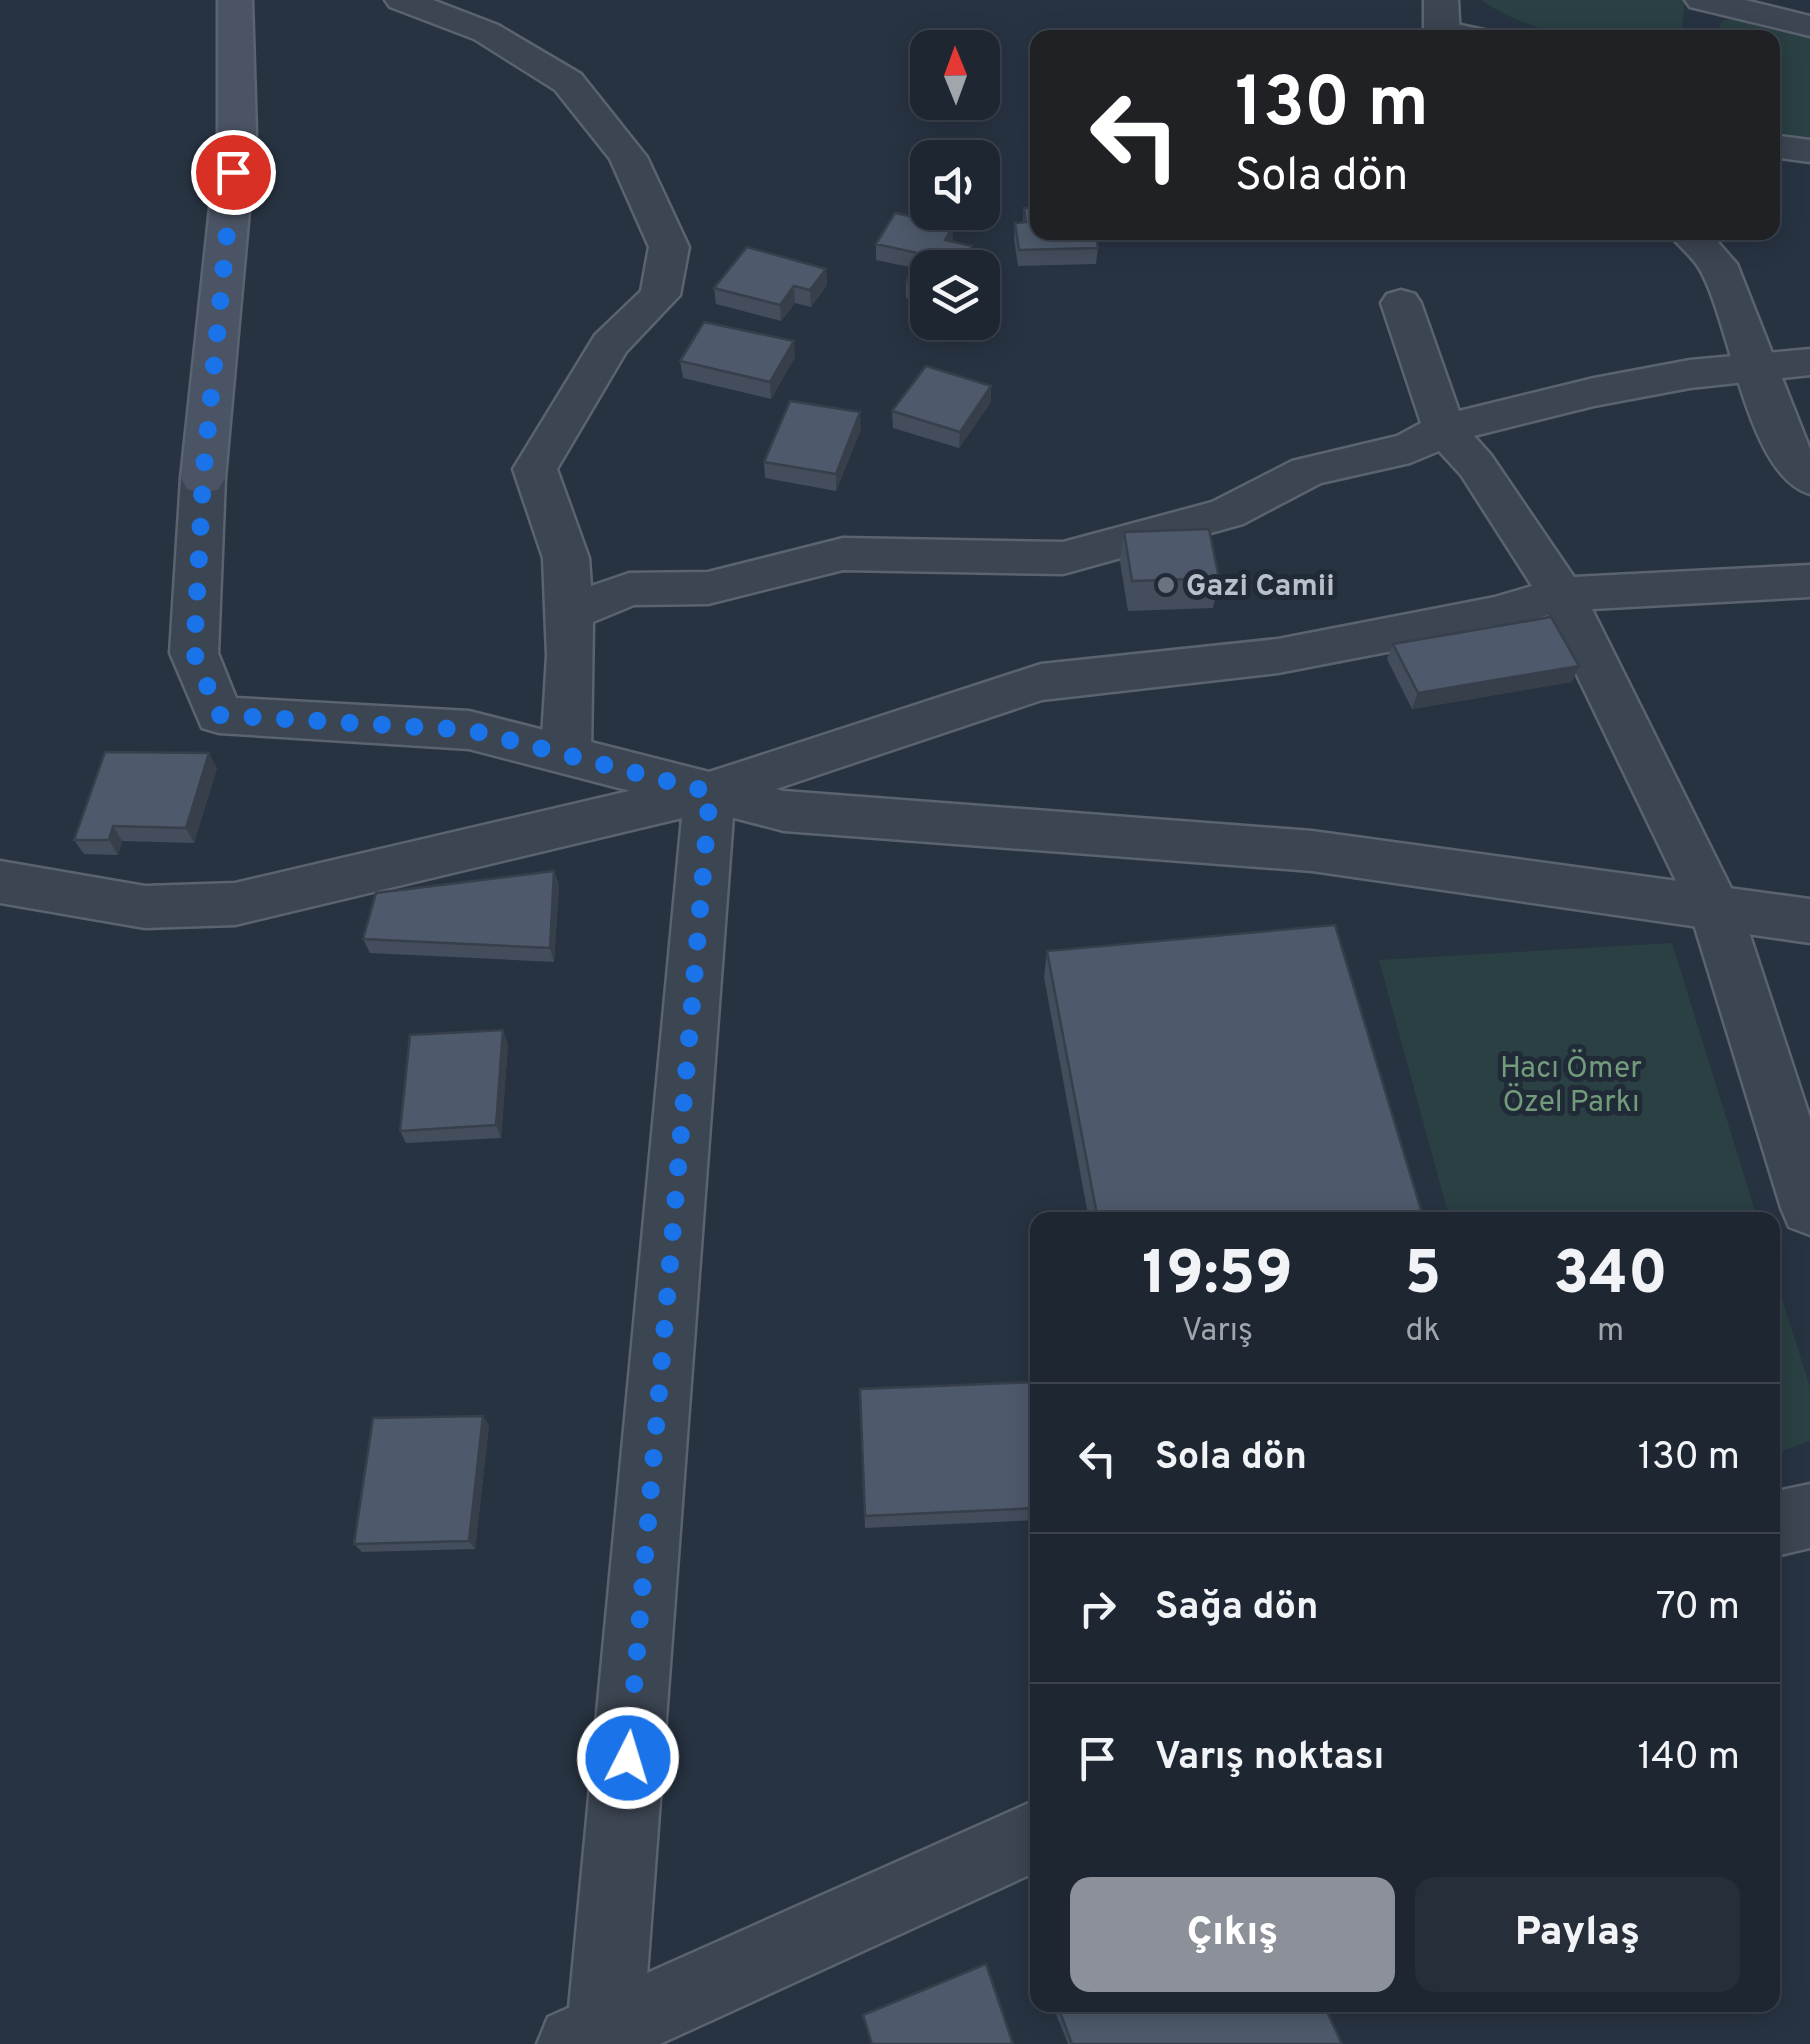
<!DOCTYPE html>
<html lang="tr">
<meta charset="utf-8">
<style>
:root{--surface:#1e2632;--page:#262e3a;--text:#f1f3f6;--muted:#a1a5ac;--line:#3c434d;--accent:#8c9099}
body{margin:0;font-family:Overpass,sans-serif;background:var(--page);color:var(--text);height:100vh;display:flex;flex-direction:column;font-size:38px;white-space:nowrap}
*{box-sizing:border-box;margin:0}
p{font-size:32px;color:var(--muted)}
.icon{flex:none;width:55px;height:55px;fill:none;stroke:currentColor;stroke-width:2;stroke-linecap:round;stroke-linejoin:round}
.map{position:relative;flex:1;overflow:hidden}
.details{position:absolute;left:1030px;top:1212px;width:750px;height:800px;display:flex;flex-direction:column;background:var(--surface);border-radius:20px;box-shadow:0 5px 25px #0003,0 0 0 2px var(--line)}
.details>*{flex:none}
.top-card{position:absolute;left:1030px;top:30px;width:750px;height:210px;border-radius:20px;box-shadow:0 5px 25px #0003,0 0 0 2px var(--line);background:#202124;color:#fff;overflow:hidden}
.needle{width:65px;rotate:359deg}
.buttons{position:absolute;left:910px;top:30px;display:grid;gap:20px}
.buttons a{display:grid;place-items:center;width:90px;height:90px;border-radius:20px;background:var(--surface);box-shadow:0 5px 25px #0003,0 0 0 2px var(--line);font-size:50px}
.pin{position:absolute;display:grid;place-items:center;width:85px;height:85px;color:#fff;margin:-42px;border:5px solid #fff;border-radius:50%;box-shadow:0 2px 10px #0007}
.me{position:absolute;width:110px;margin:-55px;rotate:5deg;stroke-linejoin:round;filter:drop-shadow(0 0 8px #0008)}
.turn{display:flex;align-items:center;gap:35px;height:210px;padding:0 40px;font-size:45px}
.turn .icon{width:130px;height:130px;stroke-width:2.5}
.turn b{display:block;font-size:70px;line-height:85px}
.eta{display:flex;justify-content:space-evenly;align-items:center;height:170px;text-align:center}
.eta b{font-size:60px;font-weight:800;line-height:70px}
.cta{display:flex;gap:20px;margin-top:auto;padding:20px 40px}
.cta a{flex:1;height:115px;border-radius:20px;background:var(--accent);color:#fff;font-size:40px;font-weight:800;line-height:115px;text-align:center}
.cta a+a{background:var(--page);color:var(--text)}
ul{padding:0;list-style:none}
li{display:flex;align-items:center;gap:30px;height:150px;padding:0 40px;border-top:2px solid var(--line)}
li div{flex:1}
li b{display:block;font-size:38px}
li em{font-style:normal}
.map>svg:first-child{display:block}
.green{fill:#2a4043}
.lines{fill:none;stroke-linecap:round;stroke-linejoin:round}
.minor-casing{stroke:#5a636f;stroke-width:5}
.tertiary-casing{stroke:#5a636f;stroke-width:5}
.secondary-casing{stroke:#5a636f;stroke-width:5}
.minor{fill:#3c4552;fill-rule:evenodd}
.tertiary{fill:#3c4552;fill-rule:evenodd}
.secondary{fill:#4b5464;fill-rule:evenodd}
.wall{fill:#434d5c}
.shaded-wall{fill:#373f4b}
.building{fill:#4e5a6b;stroke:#373f4b;stroke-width:2.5}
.route{stroke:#1a73e8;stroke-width:18;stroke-dasharray:0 32.4}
.worship-dot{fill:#6b7280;stroke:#212a37;stroke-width:4}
.labels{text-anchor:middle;stroke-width:10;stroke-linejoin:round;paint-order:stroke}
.poi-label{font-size:30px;font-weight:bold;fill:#b9c0cb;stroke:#212a37;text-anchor:start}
.park-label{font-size:30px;fill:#729b7b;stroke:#212a37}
</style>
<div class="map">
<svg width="1810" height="2044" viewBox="0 0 1810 2044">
<rect width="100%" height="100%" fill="#283342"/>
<path class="green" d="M1481 0H1685L1681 38C1603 37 1549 45 1481 0Z
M1746 19 1810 30V144L1773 129 1772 38H1715L1723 20Z
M1672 943 1758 1220H1450L1379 960Z
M1772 1267 1810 1387V1441L1773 1454Z"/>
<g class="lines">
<g class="minor-casing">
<path id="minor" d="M385 0H433L498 25 581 74 647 157 689 247 680 295 626 352 557 469 589 558 591 586 629 573 708 572 843 538 1063 542 1212 502 1292 461 1397 436 1421 423 1381 303 1387 294 1401 290 1415 294 1421 303 1459 411 1594 378 1690 360 1810 349V375L1690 388 1594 406 1474 436 1491 455 1574 577 1810 565V597L1592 609 1741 908 1810 1118V1235L1789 1227 1781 1208 1689 908 1548 615 1496 631 1278 673 1042 700 734 803 643 2029 646 2044H570L567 2029 682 818 235 925 145 928 0 903V861L145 886 235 883 706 773 1041 664 1278 639 1495 597 1532 586 1461 475 1439 451 1410 463 1321 483 1243 524 1063 574 843 570 708 604 634 605 593 622 591 754 584 767 566 773 548 767 541 754 547 656 543 558 513 469 595 335 641 291 649 247 610 159 555 90 474 39 390 7Z
M1685 0H1745L1810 16V36L1690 7Z
M1442 21 1489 31 1494 38H1428L1424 32 1430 25Z
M1772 135 1810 140V162L1772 157Z"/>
</g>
<g class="tertiary-casing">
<path id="tertiary" d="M1424 0H1458L1460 38H1424Z
M1668 232H1709L1737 264 1810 449V494C1746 476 1731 321 1699 268 1691 255 1677 245 1668 232Z
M203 463 219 467 225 478 218 653 236 698 469 711 784 791 1312 831 1810 899V943L1312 871 784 831 469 749 219 733 202 728 170 653 181 478 187 467Z
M1810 1484V1548L1772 1557V1492Z
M1038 1799V1871L660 2044H537L548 2017Z"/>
</g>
<g class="secondary-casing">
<path id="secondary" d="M218 0H252L256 133 225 478 219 489 203 493 187 489 181 478 218 133Z"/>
</g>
<use href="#minor" class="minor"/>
<use href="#tertiary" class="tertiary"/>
<use href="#secondary" class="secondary"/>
</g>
<path class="wall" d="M1024 208 1098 248 1096 264 1018 266 1014 239 1015 223 1023 222Z
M953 226V242L972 262 969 268H928V304L906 298V282L914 268 876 260V244Z
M826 269 827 285 811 307 795 303 781 321 716 304 714 288Z
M795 357 771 399 683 378 680 361Z
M991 402 959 448 893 428 892 411Z
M861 429 836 491 765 478 764 462Z
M1124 532 1219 578 1213 608 1128 611 1120 562Z
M1393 644 1579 666 1572 682 1412 709 1387 659Z
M217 768 194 843 122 841 118 855 84 854 74 840Z
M554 871 559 885 554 962 370 953 363 939Z
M1047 951 1424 1220H1089L1044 977Z
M508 1044 501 1138 406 1143 400 1131Z
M1038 1382V1520L865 1528 860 1389Z
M489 1425 475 1549 362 1552 354 1544Z
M1075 2005 1342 2044H1068L1056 2014Z"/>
<path class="shaded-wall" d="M953 226V242L945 240Z
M972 246V262L969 268H960Z
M826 269 827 285 811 307 810 290Z
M794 286 795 303 781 321 780 305Z
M794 341 795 357 771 399 770 382Z
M991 386V402L959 448 960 432Z
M860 412 861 429 836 491V474Z
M1579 666 1572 682 1412 709 1418 693Z
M209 753 217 768 194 843 186 828Z
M113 826 122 841 118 855 109 840Z
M554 871 559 885 554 962 550 948Z
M503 1030 508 1044 501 1138 496 1125Z
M483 1416 489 1425 475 1549 469 1541Z"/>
<path class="building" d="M1024 208H1038V232H1095L1098 248 1019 250 1015 223 1026 222Z
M895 213 953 226 945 240 972 246 960 268H928V287L906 282 922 254 876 244Z
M747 247 826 269 810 290 794 286 780 305 714 288Z
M704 322 794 341 770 382 680 361Z
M926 366 991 386 960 432 892 411Z
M790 401 860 412 836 474 764 462Z
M1209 529 1219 578 1132 581 1124 532Z
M1551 617 1579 666 1418 693 1393 644Z
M105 752 209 753 186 828 113 826 109 840H74Z
M554 871 550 948 363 939 376 893Z
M1335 925 1424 1220H1098L1047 951Z
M503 1030 496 1125 400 1131 410 1035Z
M1038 1382V1508L865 1516 860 1389Z
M483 1416 469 1541 354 1544 373 1418Z
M986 1964 1013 2044H872L863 2015Z
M1075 2005H1324L1342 2044H1072L1060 2012Z"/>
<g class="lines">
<path class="route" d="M233 172 203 478 194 653 219 715 470 730 710 792 628 1758"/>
</g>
<circle class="worship-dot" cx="1166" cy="585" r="10"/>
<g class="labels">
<g class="poi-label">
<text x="1186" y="595">Gazi Camii</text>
</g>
<g class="park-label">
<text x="1571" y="1077">Hacı Ömer<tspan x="1571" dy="34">Özel Parkı</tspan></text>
</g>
</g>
</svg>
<div class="buttons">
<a><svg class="needle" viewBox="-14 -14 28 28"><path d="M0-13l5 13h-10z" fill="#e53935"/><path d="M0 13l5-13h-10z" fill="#a1a5ac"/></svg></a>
<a><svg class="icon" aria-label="sound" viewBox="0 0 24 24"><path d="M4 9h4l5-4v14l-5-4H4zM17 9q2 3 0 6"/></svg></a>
<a><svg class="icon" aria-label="layers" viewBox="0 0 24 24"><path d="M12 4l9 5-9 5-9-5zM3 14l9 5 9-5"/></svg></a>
</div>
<div class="pin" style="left:233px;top:172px;background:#d93025"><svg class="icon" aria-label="arrive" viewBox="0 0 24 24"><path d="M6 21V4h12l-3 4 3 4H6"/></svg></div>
<svg class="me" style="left:628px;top:1758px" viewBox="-20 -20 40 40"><circle r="17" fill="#1a73e8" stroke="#fff" stroke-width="3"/><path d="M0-11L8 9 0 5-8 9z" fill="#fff"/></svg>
<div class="top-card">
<div class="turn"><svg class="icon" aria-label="left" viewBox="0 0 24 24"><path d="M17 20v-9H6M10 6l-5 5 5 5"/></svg><div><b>130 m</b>Sola dön</div></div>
</div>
<section class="details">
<div class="eta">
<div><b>19:59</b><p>Varış</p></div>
<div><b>5</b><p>dk</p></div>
<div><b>340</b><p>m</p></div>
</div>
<ul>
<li><svg class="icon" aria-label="left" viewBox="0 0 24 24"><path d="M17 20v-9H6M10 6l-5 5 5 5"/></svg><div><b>Sola dön</b></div><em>130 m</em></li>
<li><svg class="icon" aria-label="right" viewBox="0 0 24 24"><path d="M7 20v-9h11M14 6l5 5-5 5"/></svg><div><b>Sağa dön</b></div><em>70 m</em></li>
<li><svg class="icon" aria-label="arrive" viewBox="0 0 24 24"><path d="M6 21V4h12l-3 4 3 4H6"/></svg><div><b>Varış noktası</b></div><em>140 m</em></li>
</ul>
<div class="cta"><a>Çıkış</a><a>Paylaş</a></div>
</section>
</div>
